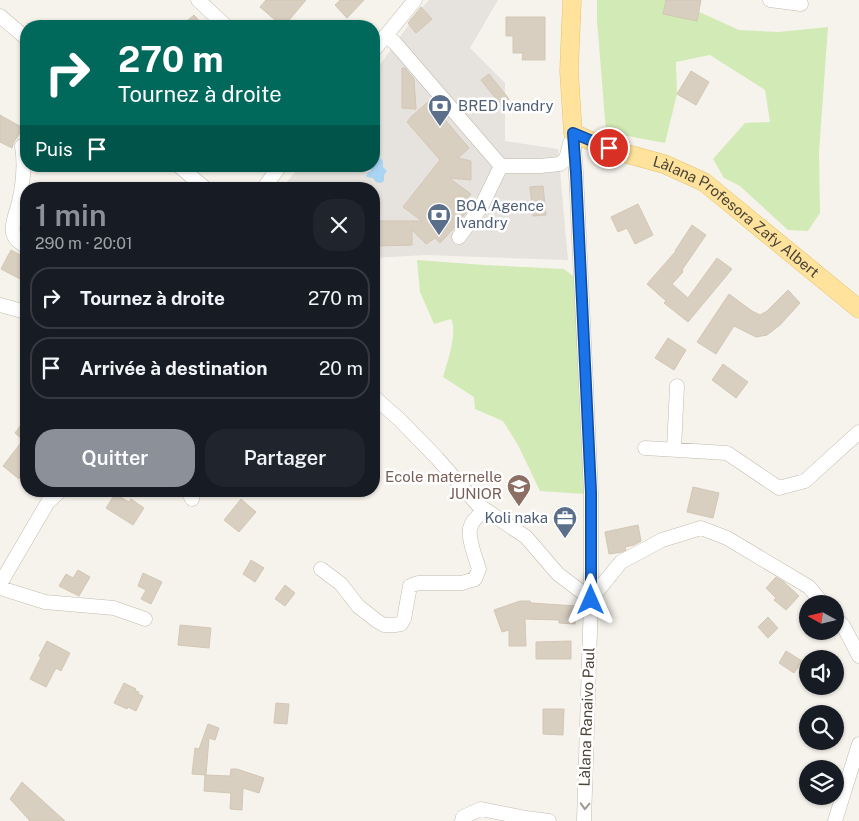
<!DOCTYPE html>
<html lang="fr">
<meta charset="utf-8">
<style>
:root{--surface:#171b24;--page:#20242c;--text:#f1f3f6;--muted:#9ea1a6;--line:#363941;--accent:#8c9099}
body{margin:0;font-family:"Public Sans",sans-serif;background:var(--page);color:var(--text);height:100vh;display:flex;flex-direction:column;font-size:19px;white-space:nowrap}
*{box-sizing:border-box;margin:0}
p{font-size:16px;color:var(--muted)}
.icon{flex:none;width:28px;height:28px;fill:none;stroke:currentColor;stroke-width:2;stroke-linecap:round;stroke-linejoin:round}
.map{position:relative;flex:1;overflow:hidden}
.drawer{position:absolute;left:20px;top:182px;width:360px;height:315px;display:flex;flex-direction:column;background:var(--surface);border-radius:20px;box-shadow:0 1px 4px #0004}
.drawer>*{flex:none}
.guide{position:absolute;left:20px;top:20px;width:360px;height:152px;border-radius:20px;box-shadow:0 1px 4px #0004;background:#00695c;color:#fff;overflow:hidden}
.needle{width:32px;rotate:278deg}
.fabs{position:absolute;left:799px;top:595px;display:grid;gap:10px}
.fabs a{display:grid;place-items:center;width:45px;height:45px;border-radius:50%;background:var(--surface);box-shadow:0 1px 4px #0004;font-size:25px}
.pin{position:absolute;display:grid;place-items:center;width:42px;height:42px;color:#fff;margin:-21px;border:2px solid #fff;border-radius:50%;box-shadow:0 1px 5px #0007}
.me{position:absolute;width:55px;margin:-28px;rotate:0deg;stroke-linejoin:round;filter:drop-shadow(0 0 4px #0008)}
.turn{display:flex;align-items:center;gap:18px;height:105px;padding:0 15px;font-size:22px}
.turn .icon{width:65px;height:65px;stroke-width:2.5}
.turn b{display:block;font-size:35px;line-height:42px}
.then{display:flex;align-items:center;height:48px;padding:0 15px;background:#0003;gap:10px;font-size:19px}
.round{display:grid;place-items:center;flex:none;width:52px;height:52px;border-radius:20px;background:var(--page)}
.headline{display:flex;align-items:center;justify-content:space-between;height:85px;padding:0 15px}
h1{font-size:30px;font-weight:600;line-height:38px;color:var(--accent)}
.primary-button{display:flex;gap:10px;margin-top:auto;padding:10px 15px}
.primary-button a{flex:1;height:58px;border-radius:20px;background:var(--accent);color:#fff;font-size:20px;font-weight:600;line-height:58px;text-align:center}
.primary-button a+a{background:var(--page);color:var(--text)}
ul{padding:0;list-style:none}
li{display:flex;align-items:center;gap:15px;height:62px;margin:0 10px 8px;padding:0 5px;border:2px solid var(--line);border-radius:20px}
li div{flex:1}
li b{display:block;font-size:19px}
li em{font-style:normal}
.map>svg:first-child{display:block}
.industrial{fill:#e6e2dd}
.green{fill:#d2eab5}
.water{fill:#a9d4f2}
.building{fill:#d8cfc1;stroke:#d3c7b4}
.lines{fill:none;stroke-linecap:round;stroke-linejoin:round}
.minor-casing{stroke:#c2bbae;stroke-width:15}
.major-casing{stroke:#e6c16a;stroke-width:19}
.minor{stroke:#fff;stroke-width:14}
.major{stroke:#ffe39c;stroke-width:18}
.oneway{stroke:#9c9892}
.route-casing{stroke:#114b97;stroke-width:12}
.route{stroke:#1a73e8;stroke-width:9}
.labels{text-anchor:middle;stroke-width:5;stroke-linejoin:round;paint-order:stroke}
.service-label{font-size:15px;fill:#4e5e75;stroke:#fff;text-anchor:start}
.street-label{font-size:15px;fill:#4b4439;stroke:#fff}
.education-label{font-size:15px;fill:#785e54;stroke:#fff;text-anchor:end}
</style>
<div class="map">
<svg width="859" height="821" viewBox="0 0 859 821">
<rect width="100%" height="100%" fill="#f6f3ec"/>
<path class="industrial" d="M429 0H498L470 48 505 83V141L558 149 568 260 426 255 374 258V189H281L300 166H374V73L418 12Z"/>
<path class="green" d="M597 0H674L675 1 739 30 779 32 828 27 819 152 820 213 808 231 788 230 740 186 724 178 713 159 745 123 770 122 765 90 710 55 676 62 677 94 665 143 606 132 597 20Z
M417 260 484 265 564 269 573 276 579 305 586 494 540 491 518 445 503 421 475 409 474 397 443 377C447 364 458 331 451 319L434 324 420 292Z"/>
<path class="water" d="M379 157 383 161V167L387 171 384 175V181L381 183 376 182 373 178 367 177 366 175 369 172 371 171 372 166H374L377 161V158Z"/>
<path class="building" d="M266 0H306L284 26H282L260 7Z
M340 0H364L347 18 335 5Z
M666 0H701L697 21 663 14Z
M421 7 432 19 416 33 408 23Z
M194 15 204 26H181Z
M506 17H545V60H522L523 53H513V36H506Z
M402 68H405L414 79 416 109 402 108Z
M691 71 709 82 696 105 677 94Z
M489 74 509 99 501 105 481 80Z
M429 101 469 148 458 158 471 161V180L449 178 471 194 463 204 469 208 455 227 440 243 435 238 426 244 412 230V245L377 246 376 221H422L403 207 440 160 407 122 411 117Z
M0 115 23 128 14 142 12 148 0 142Z
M543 186 546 215 533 216 530 187Z
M638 204 653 235 635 244 627 228 618 232 611 217Z
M692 225 706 235 682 270 683 272 672 284 688 298 717 258 732 269 688 322 664 303 666 301 647 284 676 251H675Z
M11 250 26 258V282L1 269Z
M788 290 800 303 780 325 767 335 756 337 734 326 716 354 697 342 729 294 752 311 760 315 767 311Z
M668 338 686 350 674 370 655 358Z
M723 364 748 382 736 398 712 380Z
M26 418V469L19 479 3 466 23 440 15 433Z
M693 487 719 493 713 518 687 512Z
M115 494 129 502 131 499 144 508 133 525 106 508Z
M241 499 256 512 239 532 224 520Z
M638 525 641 541 634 545 625 547 626 550 622 552 609 554 605 532Z
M251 560 264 568 255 582 243 574Z
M78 570 90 577 79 596 59 586 66 574 73 578Z
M143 573 162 582 151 604 141 599 146 590 138 586Z
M776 577 784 582 799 596 786 610 774 600 776 598 766 588Z
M285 585 295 593 285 606 275 599Z
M520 601H530L531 603 576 606 575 624 559 623V620L525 619 526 646H509V630L502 632 494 610Z
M768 617 778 628 768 638 758 627Z
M180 625 211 628 209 648 178 645Z
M47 641 70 653 61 671 56 668 46 687 30 679 41 657 39 656Z
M571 641V659H536V642Z
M786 651 802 661 794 673 779 663Z
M124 683 136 689 135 691 139 692 138 694 143 696 136 711 128 707 127 709 114 703Z
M276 703 289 704 287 724 274 723Z
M543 709H564L563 735 543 734Z
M208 724 219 728 215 740 209 738 206 775 192 774 195 748 199 749Z
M231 769H237L264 778 259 793 243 788 242 810 230 809 231 793 204 791 205 775 230 776Z
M22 782 65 821H30L10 799Z"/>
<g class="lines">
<g class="minor-casing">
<path id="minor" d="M198 0 226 26
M770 0 801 4
M0 16 26 38
M386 35 395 43 501 166H540L560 164 566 159 570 143
M374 50 415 0
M573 133 576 173 591 492V599L584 821
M22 146C25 164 23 184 19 202 17 211 11 223 13 233 15 240 21 243 26 247
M179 166 206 189
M263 189 280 166
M459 237 481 207 501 166
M0 305 26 312
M374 397 400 420 437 458 477 504 526 537 558 574 591 599
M645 448 727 453 779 488 805 481 859 432
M674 449 677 386
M188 491 192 499
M321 569 341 584 358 606 377 621 384 625H395L401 624 404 619 410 586 418 583H462L475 579 479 569C476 559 468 539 470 529 471 521 479 515 485 510
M0 584 48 502 60 491
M0 588 45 602 114 608 145 619
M591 599 621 562 662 540 701 528 727 538 809 587 823 604
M835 617 844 627 859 656
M462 821 463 817 481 809 526 818 549 821
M835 821 859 744"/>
</g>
<g class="major-casing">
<g id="major">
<path id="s1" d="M572 0 569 71 573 133 609 149 664 164 704 182 859 309"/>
</g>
</g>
<use href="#minor" class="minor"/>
<use href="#major" class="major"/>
</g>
<defs><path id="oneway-chevron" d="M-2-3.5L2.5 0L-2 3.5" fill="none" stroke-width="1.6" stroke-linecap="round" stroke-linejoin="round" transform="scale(1.25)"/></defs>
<use class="oneway" href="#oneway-chevron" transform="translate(585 806) rotate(92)"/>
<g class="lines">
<g class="route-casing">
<path id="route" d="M591 600V492L576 173 573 133 609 148"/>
</g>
<use href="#route" class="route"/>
</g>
<defs>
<g id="bank-pin" transform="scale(1.25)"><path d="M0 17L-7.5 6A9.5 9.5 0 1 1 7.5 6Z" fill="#5c6f8a" stroke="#fff"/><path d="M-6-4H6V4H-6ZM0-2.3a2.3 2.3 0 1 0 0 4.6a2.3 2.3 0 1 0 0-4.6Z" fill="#fff"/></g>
<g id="school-pin" transform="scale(1.25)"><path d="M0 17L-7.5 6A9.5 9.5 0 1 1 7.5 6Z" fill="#8d6e63" stroke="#fff"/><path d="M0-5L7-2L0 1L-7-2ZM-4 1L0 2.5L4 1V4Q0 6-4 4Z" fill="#fff"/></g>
<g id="office-pin" transform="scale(1.25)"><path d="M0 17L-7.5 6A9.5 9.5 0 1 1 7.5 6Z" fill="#5c6f8a" stroke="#fff"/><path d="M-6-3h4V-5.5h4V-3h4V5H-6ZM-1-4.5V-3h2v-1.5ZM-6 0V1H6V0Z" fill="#fff"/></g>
</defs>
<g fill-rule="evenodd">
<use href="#bank-pin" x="440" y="106"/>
<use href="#bank-pin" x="439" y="215"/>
<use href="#school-pin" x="519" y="486"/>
<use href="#office-pin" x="565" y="518"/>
</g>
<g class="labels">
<g class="service-label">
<text x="458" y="111">BRED Ivandry</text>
<text x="456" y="211">BOA Agence<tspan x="456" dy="17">Ivandry</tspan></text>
<text x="548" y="523" text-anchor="end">Koli naka</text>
</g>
<g class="street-label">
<text dy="5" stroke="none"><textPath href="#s1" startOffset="319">Làlana Profesora Zafy Albert</textPath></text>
<text transform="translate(587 717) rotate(-88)" y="5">Làlana Ranaivo Paul</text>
</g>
<g class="education-label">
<text x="502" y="482">Ecole maternelle<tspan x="502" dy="17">JUNIOR</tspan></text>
</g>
</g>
</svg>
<div class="fabs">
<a><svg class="needle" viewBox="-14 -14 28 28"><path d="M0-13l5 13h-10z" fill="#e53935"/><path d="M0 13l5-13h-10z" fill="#9ea1a6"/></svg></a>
<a><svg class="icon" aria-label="sound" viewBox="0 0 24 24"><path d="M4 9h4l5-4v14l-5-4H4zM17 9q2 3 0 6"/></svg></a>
<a><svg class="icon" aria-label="search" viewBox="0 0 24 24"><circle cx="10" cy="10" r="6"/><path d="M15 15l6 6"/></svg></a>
<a><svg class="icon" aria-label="layers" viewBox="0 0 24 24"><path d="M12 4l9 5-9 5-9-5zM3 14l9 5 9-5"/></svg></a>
</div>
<div class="pin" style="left:609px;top:148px;background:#d93025"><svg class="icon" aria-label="arrive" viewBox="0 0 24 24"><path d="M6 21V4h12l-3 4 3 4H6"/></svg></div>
<svg class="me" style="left:591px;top:600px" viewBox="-20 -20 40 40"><path d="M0-17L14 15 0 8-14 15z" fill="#1a73e8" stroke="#fff" stroke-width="4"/></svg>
<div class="guide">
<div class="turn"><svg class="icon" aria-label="right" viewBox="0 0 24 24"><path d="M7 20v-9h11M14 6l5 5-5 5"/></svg><div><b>270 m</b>Tournez à droite</div></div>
<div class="then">Puis<svg class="icon" aria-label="arrive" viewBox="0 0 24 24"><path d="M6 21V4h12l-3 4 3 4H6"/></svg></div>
</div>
<section class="drawer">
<div class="headline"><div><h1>1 min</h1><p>290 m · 20:01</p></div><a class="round"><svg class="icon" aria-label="close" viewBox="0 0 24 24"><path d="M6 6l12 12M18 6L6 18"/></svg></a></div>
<ul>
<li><svg class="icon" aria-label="right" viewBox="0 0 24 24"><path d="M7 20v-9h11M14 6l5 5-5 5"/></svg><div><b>Tournez à droite</b></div><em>270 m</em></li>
<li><svg class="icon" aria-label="arrive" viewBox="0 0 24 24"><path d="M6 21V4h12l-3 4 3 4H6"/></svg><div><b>Arrivée à destination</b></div><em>20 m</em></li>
</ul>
<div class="primary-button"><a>Quitter</a><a>Partager</a></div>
</section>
</div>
